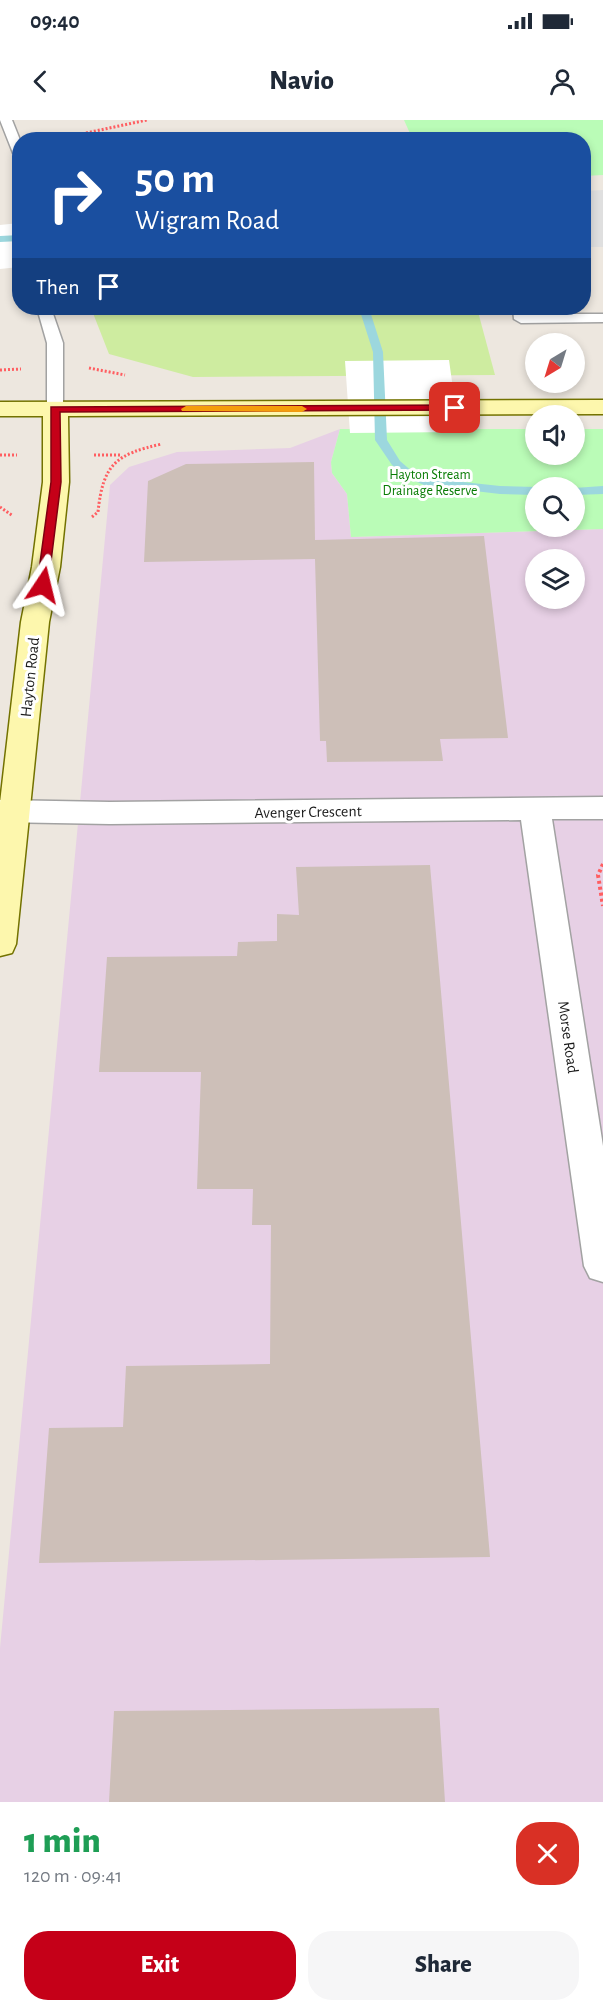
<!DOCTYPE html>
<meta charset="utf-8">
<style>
:root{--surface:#fff;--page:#f6f6f7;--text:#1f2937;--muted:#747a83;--accent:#c50018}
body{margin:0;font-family:"Alegreya Sans",sans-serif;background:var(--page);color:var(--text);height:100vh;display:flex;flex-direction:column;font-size:22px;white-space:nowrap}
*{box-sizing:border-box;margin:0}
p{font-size:20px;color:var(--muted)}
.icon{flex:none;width:33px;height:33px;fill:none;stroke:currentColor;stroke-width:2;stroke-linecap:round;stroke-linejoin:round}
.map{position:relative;height:1682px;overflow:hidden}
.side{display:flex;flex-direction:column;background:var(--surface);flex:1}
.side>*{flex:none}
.top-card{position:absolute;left:12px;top:12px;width:579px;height:183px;border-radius:24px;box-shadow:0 3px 9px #0003;background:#1a4fa0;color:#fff;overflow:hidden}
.needle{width:39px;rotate:218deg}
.tools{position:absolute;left:525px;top:213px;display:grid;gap:12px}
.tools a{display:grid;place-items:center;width:60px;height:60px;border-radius:50%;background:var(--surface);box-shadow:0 3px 9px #0003;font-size:30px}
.pin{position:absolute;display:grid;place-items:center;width:51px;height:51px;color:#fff;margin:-26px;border-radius:12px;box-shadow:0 3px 9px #0006}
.me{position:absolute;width:66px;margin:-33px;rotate:10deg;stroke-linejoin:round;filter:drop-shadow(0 0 4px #0008)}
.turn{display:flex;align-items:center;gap:21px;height:126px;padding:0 24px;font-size:27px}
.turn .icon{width:78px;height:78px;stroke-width:2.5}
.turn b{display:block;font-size:42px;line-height:51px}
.then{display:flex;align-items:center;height:57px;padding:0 24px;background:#0003;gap:12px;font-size:22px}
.round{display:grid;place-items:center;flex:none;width:63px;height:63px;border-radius:24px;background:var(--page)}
.overview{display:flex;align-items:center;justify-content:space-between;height:102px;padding:0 24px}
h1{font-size:36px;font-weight:800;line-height:45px;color:#1e9e55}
.cta{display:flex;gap:12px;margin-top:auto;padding:12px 24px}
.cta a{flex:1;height:69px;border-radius:24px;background:var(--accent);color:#fff;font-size:24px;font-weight:800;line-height:69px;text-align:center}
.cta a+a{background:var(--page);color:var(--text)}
.status{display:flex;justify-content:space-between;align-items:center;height:42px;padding:0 30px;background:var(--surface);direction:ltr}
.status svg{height:16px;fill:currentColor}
header{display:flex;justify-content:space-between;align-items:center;height:78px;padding:0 24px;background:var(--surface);font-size:27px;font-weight:800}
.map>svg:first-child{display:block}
.industrial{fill:#e7d0e5;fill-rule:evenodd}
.grass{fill:#ceeca0}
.park{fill:#bafcb7;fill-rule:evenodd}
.parking{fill:#dfdfdf}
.pier{fill:#fff}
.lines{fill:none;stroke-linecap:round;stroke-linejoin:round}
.stream{fill:#9cd7de;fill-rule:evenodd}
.building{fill:#cdbfb8}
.lane-casing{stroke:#a2a2a2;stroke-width:3}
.street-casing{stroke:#a2a2a2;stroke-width:3}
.secondary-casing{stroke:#737200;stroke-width:3}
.path-far1{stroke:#ff5e61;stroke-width:3;stroke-dasharray:2 2;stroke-linecap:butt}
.path{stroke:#ff5e61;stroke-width:4;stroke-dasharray:3 3;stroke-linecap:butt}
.lane{fill:#fff;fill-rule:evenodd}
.street{fill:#fff;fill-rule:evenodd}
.secondary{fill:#fdf7ad;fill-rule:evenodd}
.route{fill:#c50018;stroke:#800010;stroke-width:1.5}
.slow{fill:#f59e0b}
.labels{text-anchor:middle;stroke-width:6;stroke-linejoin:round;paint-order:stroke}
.far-park-label{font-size:14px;fill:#097c05;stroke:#fff}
.street-label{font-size:16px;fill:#1b1b1b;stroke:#fff}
</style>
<div class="status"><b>09:40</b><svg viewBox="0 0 49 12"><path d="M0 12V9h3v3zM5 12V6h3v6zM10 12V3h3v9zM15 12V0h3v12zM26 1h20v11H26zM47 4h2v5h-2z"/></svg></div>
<header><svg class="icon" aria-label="back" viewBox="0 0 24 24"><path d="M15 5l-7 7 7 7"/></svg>Navio<svg class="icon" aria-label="person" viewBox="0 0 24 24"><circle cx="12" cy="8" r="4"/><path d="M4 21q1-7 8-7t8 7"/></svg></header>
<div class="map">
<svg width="603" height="1682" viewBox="0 0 603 1682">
<rect width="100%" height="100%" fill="#ede7df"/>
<path class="industrial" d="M340 309 331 342 332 353 347 374 351 417 603 409V1682H0V1528L110 365 129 347 177 332 290 328ZM536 440H574V478H536Z"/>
<path class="grass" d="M91 188H477L495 255 193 257 109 234Z"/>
<path class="park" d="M404 0H603V55L584 56V20L412 18Z
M340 309H535L536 334H574L575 309H603V409L351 417 347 374 332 353 331 342ZM536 368H574V406H536Z"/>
<path class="parking" d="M603 70V127H584V71Z"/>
<path class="pier" d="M19 103V147L0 149V105Z
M449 240 459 312 350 313 345 241Z"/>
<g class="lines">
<path class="stream" d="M20 115V121L0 122V116Z
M359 188H369L383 232 387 320 400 341 414 353 426 358 500 366 536 367V375L500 374 424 365 406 357 392 345 375 320 373 232Z
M603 366V374L574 375V368Z"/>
</g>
<path class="building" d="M314 342 315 420 484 416 508 618 440 619 443 641 327 642 326 621H320L315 439 144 442 148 361 186 344Z
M430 745 490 1437 39 1443 49 1308 123 1307 126 1246 270 1244 271 1105H252L253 1069H197L201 952H99L107 837 237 836 238 822 277 821V794L299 795 296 747Z
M439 1588 445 1682H109L114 1591Z"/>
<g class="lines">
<g class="lane-casing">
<path id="lane" d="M0 0H12L20 20V37L13 33Z
M37 188H51L63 223V289L55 294 47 289V223Z
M513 188H527L528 194H603V202L521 203 514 199Z"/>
</g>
<g class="street-casing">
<path id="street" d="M603 677V699H552L603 1026V1162L590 1158 584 1146 521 700 110 704 0 702V680L110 682Z"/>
</g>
<g class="secondary-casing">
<path id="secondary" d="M603 280V294L68 296 69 362 60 447 49 502 16 824 12 833 0 836V683L21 502 32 447 43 362V296H0V282Z"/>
</g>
<path class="path-far1" d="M68 20 72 16 147 0
M89 248 125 255
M0 250 21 249
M0 335H17
M94 335H122
M0 387 13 396
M92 397 98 392C103 344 116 334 162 324"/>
<path class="path" d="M603 744 598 755 603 786"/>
<use href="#lane" class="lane"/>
<use href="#street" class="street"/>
<use href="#secondary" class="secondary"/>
</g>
<path class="route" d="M455 285 461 288 459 290 60 292 61 362 48 465 43 469 37 465 51 362V287Z"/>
<path class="slow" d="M186 286H302L307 289 302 292 182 291 181 289Z"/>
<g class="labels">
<g class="far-park-label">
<text x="430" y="359">Hayton Stream<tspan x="430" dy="16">Drainage Reserve</tspan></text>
</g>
<g class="street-label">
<text transform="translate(29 557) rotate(-84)" y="6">Hayton Road</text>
<text transform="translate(308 691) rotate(-1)" y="6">Avenger Crescent</text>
<text transform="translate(569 917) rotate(82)" y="6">Morse Road</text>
</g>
</g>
</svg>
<div class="tools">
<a><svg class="needle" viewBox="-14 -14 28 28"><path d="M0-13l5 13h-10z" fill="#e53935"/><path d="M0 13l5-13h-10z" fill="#747a83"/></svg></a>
<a><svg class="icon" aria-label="sound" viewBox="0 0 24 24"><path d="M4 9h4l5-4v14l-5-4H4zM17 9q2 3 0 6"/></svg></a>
<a><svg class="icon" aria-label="search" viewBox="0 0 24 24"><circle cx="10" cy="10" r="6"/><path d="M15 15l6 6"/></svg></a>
<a><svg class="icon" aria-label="layers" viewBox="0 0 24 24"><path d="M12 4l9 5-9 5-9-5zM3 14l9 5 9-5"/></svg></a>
</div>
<div class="pin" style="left:455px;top:288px;background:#d93025"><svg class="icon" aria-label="arrive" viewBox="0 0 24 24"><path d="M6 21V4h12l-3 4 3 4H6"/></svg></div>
<svg class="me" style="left:43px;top:465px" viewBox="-20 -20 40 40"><path d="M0-17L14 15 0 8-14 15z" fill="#c50018" stroke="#fff" stroke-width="4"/></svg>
<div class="top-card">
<div class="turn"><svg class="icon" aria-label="right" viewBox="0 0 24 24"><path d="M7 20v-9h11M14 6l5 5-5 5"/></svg><div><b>50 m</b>Wigram Road</div></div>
<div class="then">Then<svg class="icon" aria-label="arrive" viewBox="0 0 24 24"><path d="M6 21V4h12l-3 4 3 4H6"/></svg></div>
</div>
</div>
<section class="side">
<div class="overview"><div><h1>1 min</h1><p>120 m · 09:41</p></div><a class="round" style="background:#d93025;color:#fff"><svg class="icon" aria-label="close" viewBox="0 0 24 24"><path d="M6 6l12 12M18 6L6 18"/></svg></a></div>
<div class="cta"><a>Exit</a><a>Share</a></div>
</section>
